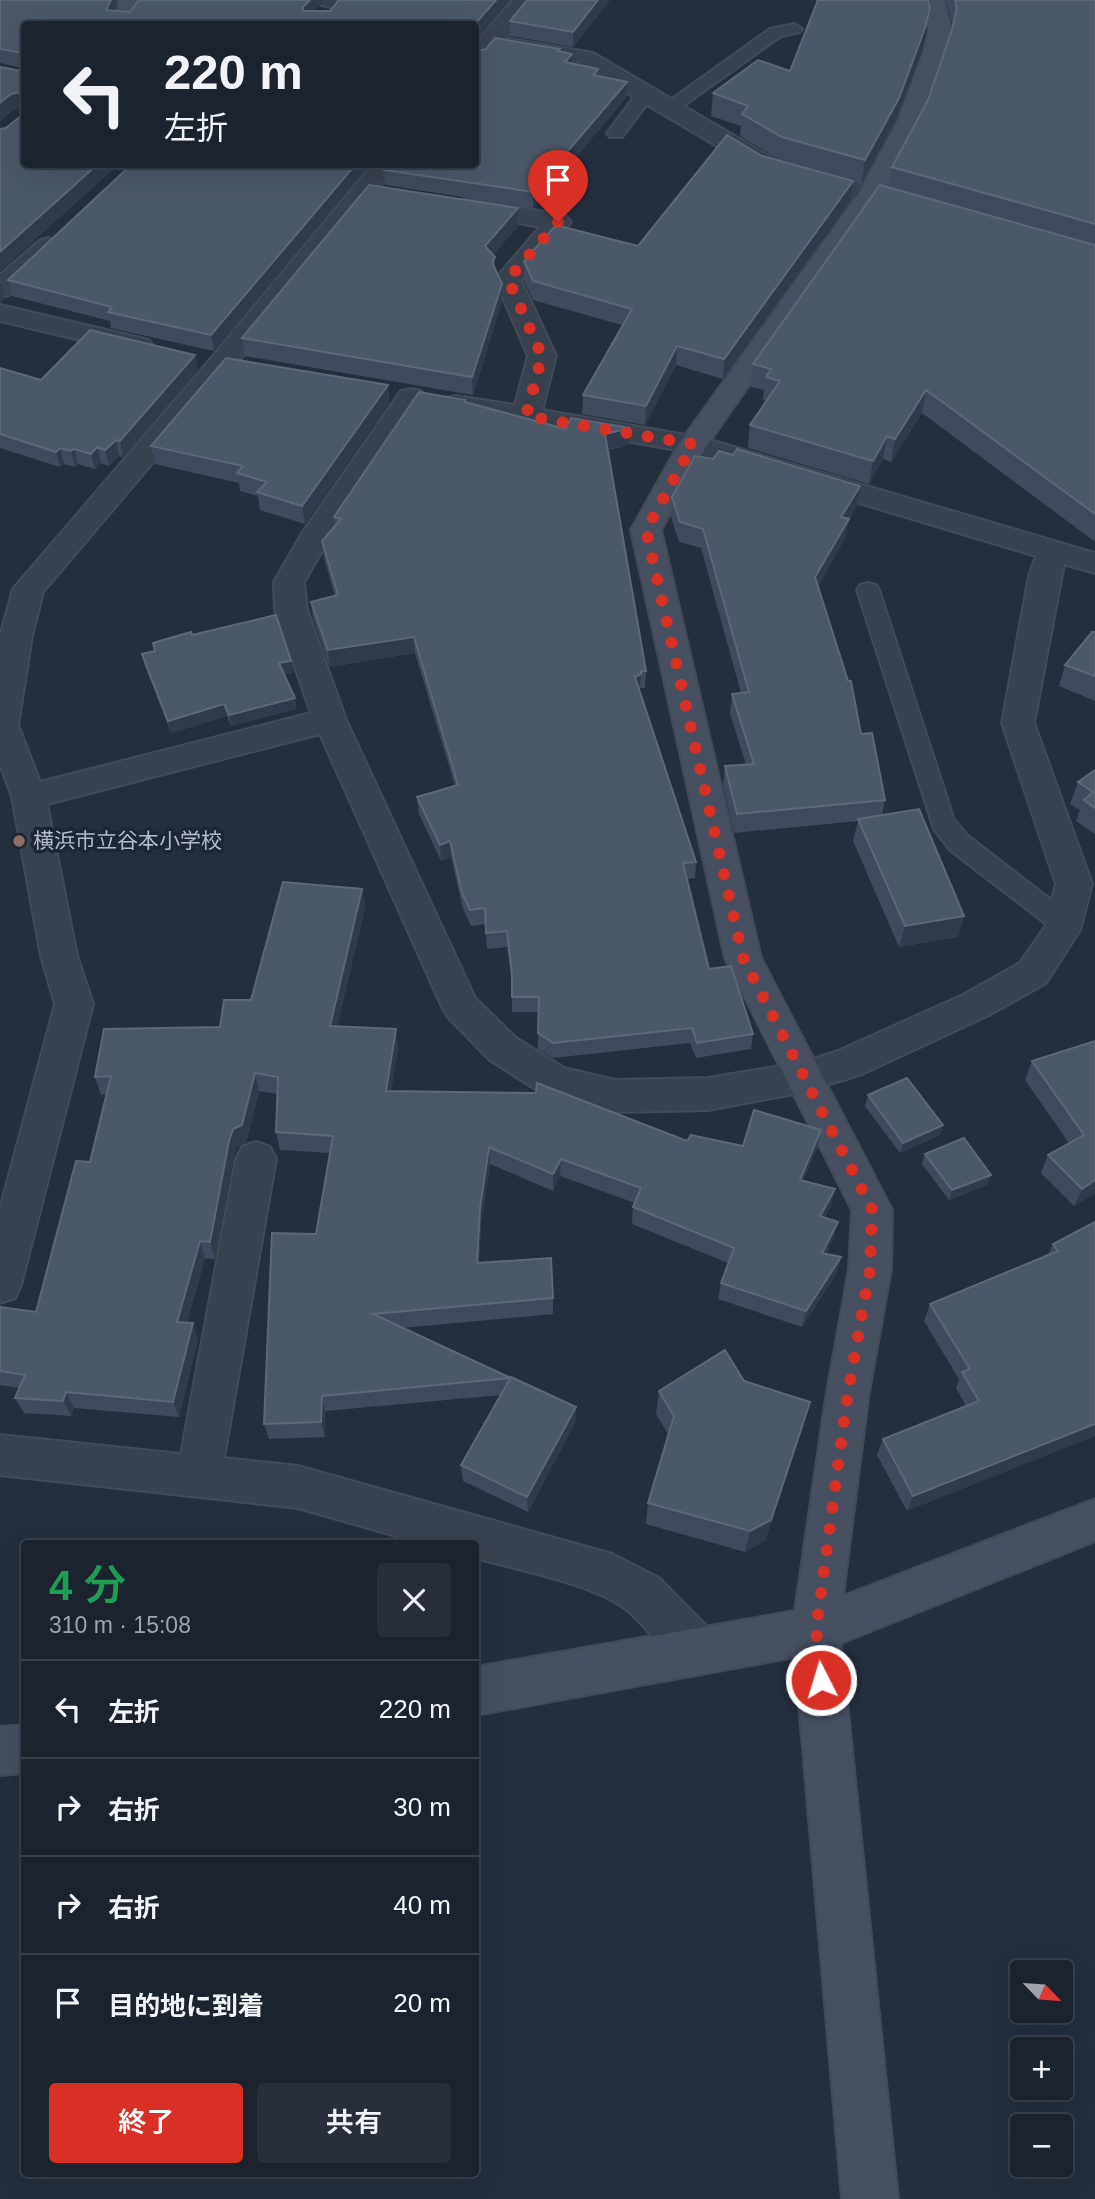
<!DOCTYPE html>
<html lang="ja">
<meta charset="utf-8">
<style>
:root{--surface:#1b232e;--page:#282f3a;--text:#f1f3f6;--muted:#a0a4aa;--line:#39404a;--accent:#d93025}
body{margin:0;font-family:Helvetica,"Noto Sans JP",sans-serif;background:var(--page);color:var(--text);height:100vh;display:flex;flex-direction:column;font-size:26px;white-space:nowrap}
*{box-sizing:border-box;margin:0}
p{font-size:23px;color:var(--muted)}
.icon{flex:none;width:38px;height:38px;fill:none;stroke:currentColor;stroke-width:2;stroke-linecap:round;stroke-linejoin:round}
.map{position:relative;flex:1;overflow:hidden}
.side{position:absolute;left:21px;top:1540px;width:458px;height:637px;display:flex;flex-direction:column;background:var(--surface);border-radius:7px;box-shadow:0 7px 28px #0002,0 0 0 2px var(--line)}
.side>*{flex:none}
.guide{position:absolute;left:21px;top:21px;width:458px;height:147px;border-radius:7px;box-shadow:0 7px 28px #0002,0 0 0 2px var(--line);background:#1b232e;color:var(--text);overflow:hidden}
.needle{width:46px;rotate:115deg}
.tools{position:absolute;left:1010px;top:1960px;display:grid;gap:14px}
.tools a{display:grid;place-items:center;width:63px;height:63px;border-radius:7px;background:var(--surface);box-shadow:0 7px 28px #0002,0 0 0 2px var(--line);font-size:35px}
.pin{position:absolute;display:grid;place-items:center;width:60px;height:60px;color:#fff;margin:-72px -30px;border-radius:50% 50% 50% 0;rotate:-45deg;box-shadow:0 0 7px #0007}
.pin .icon{rotate:45deg}
.me{position:absolute;width:77px;margin:-38px;rotate:355deg;stroke-linejoin:round;filter:drop-shadow(0 0 5px #0008)}
.turn{display:flex;align-items:center;gap:24px;height:147px;padding:0 28px;font-size:32px}
.turn .icon{width:91px;height:91px;stroke-width:2.5}
.turn b{display:block;font-size:49px;line-height:60px}
.round{display:grid;place-items:center;flex:none;width:74px;height:74px;border-radius:7px;background:var(--page)}
.head{display:flex;align-items:center;justify-content:space-between;height:119px;padding:0 28px}
h1{font-size:42px;font-weight:600;line-height:52px;color:#1e9e55}
.primary-button{display:flex;gap:14px;margin-top:auto;padding:14px 28px}
.primary-button a{flex:1;height:80px;border-radius:7px;background:var(--accent);color:#fff;font-size:28px;font-weight:600;line-height:80px;text-align:center}
.primary-button a+a{background:var(--page);color:var(--text)}
ul{padding:0;list-style:none}
li{display:flex;align-items:center;gap:21px;height:98px;padding:0 28px;border-top:2px solid var(--line)}
li div{flex:1}
li b{display:block;font-size:26px}
li em{font-style:normal}
.map>svg:first-child{display:block}
.lines{fill:none;stroke-linecap:round;stroke-linejoin:round}
.lane-casing{stroke:#414a57;stroke-width:4}
.street-casing{stroke:#414a57;stroke-width:4}
.secondary-casing{stroke:#414a57;stroke-width:4}
.lane{fill:#38414e;fill-rule:evenodd}
.street{fill:#38414e;fill-rule:evenodd}
.secondary{fill:#465061;fill-rule:evenodd}
.wall{fill:#3f4b5c}
.shaded-wall{fill:#2f3b4b}
.building{fill:#4b5868;stroke:#5c6777;stroke-width:2}
.route{stroke:#d93025;stroke-width:12;stroke-dasharray:0 21.6}
.education-dot{fill:#8d6e63;stroke:#1d2633;stroke-width:2.5}
.labels{text-anchor:middle;stroke-width:7;stroke-linejoin:round;paint-order:stroke}
.poi-label{font-size:21px;fill:#b4bcc9;stroke:#1d2633;text-anchor:start}
</style>
<div class="map">
<svg width="1095" height="2199" viewBox="0 0 1095 2199">
<rect width="100%" height="100%" fill="#242f3e"/>
<g class="lines">
<g class="lane-casing">
<path id="lane" d="M794 24 802 29 800 32 781 36 676 111 670 112 661 107 770 29Z
M646 88 654 93 652 97 622 137H610L607 133 640 89Z
M868 583 876 585 879 590 954 820 968 836 1072 916 1076 923 1072 930 1063 933 1054 930 950 850 934 829 857 590 860 585Z"/>
</g>
<g class="street-casing">
<path id="street" d="M318 0H348L349 2 346 7 338 9 321 5Z
M513 0H536L505 38 593 53 779 162 918 200 922 205 918 210 909 213 761 172 578 64 494 50 484 62 476 64V43Z
M373 164H398L233 368 43 592 32 636 18 725 40 782 311 713 275 610 274 582 301 535 401 391 411 389 421 391 425 397 326 544 304 582 307 610 346 720 475 998 516 1038 564 1068 615 1080 708 1078 804 1062 838 1051 963 995 1020 963 1045 927 1056 884 1002 723 1029 576 1036 556 689 452 446 410 442 404 446 398 456 396 515 405 528 356 495 279 540 227 456 212 452 207 456 202 465 199 558 214 567 217 571 222 521 280 556 356 542 410 703 438 1095 553V573L1064 564 1034 723 1092 884 1080 930 1046 983 989 1015 862 1074 804 1092 708 1110 615 1112 540 1092 490 1060 448 1017 442 1007 320 734 47 804 77 956 93 1004 21 1285 15 1298 0 1303V1209L55 1004 41 956 12 797 0 764V637L13 589 213 356Z
M48 238 57 241 61 246 57 251 9 295 0 297V275L39 241Z
M0 305 149 340 153 346 149 352 139 354 0 321Z
M256 1142 270 1147 276 1159 224 1458 298 1466 612 1554 659 1578 716 1636 722 1652 716 1668 699 1675C668 1663 653 1632 628 1611 595 1584 518 1570 476 1558V1544H424L298 1508 0 1475V1435L181 1454 236 1159 242 1147Z"/>
</g>
<g class="secondary-casing">
<path id="secondary" d="M119 0H141L140 13 133 24H111L118 13Z
M922 0H944L951 30 946 51 922 121 883 194 707 445 661 530 761 958 892 1210 891 1269 868 1398 843 1596 1095 1499V1541L841 1643 898 2199H842L795 1657 476 1715V1667L795 1611 826 1398 849 1269 852 1210 725 958 631 530 679 444 859 193 898 121 924 51 929 30Z
M24 1725V1773L0 1775V1727Z"/>
</g>
<use href="#lane" class="lane"/>
<use href="#street" class="street"/>
<use href="#secondary" class="secondary"/>
</g>
<path class="wall" d="M0 0H117L116 10 130 12 330 11 339 0H510L476 39V24L24 164H119L0 271V129L6 128 22 115V108L14 109 22 68 0 63Z
M610 0 573 47 510 36V21Z
M816 0H928L930 8 921 50 896 120 862 183 780 160 740 136 741 126 711 116 713 93 790 71 816 3Z
M946 0H1095V541H1094L922 413 891 462 883 459 869 484 748 448 750 425 767 401 763 400 764 390 751 387 753 364 889 187 892 167 928 100 953 27Z
M560 52 572 54V63L598 69V76L626 98 533 208 385 185 384 170Z
M762 156 853 181 851 200 723 379 676 365 645 425 582 414 583 395 622 325 533 300 524 280V261L638 246Z
M132 164H370L214 351 111 328 110 321 12 296 8 280Z
M518 226 493 255 495 257V270L502 302 473 395 245 356 242 338Z
M0 368 41 380 198 371 123 457 119 456 109 466 101 463 95 469 78 464 75 467 64 464 60 467 0 448Z
M388 385 389 403 305 524 260 510 258 496 240 491 239 483 155 464 151 446Z
M465 400 466 402 629 445 608 450 646 671 645 688H640V691L696 862 695 878 687 879 709 969 753 1034 751 1049 696 1058 690 1043 553 1058 538 1049V1012H512V984L507 947 487 949 485 924 471 926 463 909 451 857 441 861 419 814 417 797 455 786 415 653 330 667 313 618 311 602 335 596 324 558 322 541 335 525 334 517Z
M860 486 857 505 849 519 845 538 818 586 861 734 885 800 882 815 964 916 958 937 899 947 853 841 858 821 734 833 723 785 725 766 746 765 730 713 732 694 741 693 701 548 679 542 671 517 672 497Z
M1095 632V701L1059 686 1065 665Z
M192 635 293 673 284 674 295 698 296 709 231 726 227 716 171 733 145 666 142 654 155 651 153 643Z
M1095 770V834L1076 821 1080 810 1070 804 1078 782Z
M362 889 365 908 337 1027 398 1048 391 1091 687 1141 743 1146 821 1130 817 1148 803 1181 831 1206 824 1217 833 1239 826 1254 841 1257 837 1273 802 1327 718 1299 721 1283 728 1263 632 1224 633 1207 635 1203 560 1176 553 1191 490 1164 481 1225 479 1263 553 1298V1314L402 1328 576 1407 575 1423 528 1512 463 1481 461 1465 501 1395 325 1411V1437L269 1439 264 1424 316 1234 330 1153 280 1150 276 1132 277 1094 259 1091 246 1143 237 1147 233 1159 215 1259 205 1258 187 1323 198 1339 179 1417 74 1408 71 1416 24 1413 15 1398 19 1388 0 1385V1307L36 1312 90 1162 106 1094 101 1095 95 1077 220 1027 251 1000Z
M1095 1041V1193L1074 1206 1041 1173 1048 1155 1069 1143 1025 1080 1032 1061Z
M868 1095 943 1125 940 1135 900 1153 865 1106Z
M925 1154 987 1185 949 1200 922 1164Z
M1095 1222 907 1511 877 1455 883 1439 966 1406 956 1388 959 1379 924 1321 930 1304 1048 1255 1053 1244Z
M744 1381 804 1425 765 1541 745 1552 646 1524 648 1503 668 1434 656 1414 659 1391Z"/>
<path class="shaded-wall" d="M111 0H117L115 12 106 10Z
M310 0H325L304 22 303 7Z
M496 0H510L476 39 475 24Z
M598 0H610L573 47V32Z
M930 8 921 50 896 120 862 183 865 160Z
M572 54V69L565 62Z
M627 82 626 98 533 208V192Z
M22 92 24 107 14 109 0 122V103L11 94Z
M98 164H119L0 271V252Z
M356 164H370L214 351 211 335Z
M853 181 851 200 723 379 724 359Z
M518 208V226L486 264 485 246Z
M1 283 5 299 0 303V284Z
M502 284V302L473 395 472 377Z
M677 346 676 365 645 425 646 406Z
M195 355 198 371 123 457 120 441Z
M388 385 389 403 305 524 302 506Z
M926 390 922 413 891 462 895 439Z
M630 428 629 445 604 450 605 434Z
M887 436 883 459 869 484 873 461Z
M116 440 119 456 109 466 105 450Z
M97 447 101 463 95 469 91 454Z
M60 448 64 464 60 467 56 452Z
M74 449 78 464 75 467 71 451Z
M860 486 857 505 838 536 841 517Z
M849 519 845 538 812 596 815 577Z
M414 637 415 653 330 667 328 650Z
M291 661 293 673 281 674 279 663Z
M641 674 640 690 634 693 635 677Z
M295 698 296 709 231 726 229 715Z
M224 704 227 716 171 733 168 721Z
M450 841 451 857 441 861 440 845Z
M362 889 365 908 333 1045 330 1026Z
M964 916 958 937 899 947 905 926Z
M396 1029 398 1048 388 1108 386 1091Z
M255 1073 259 1091 246 1143 237 1147 233 1159 215 1259 210 1242 229 1141Z
M943 1125 940 1135 900 1153 903 1143Z
M821 1130 817 1148 796 1197 800 1180Z
M489 1147 490 1164 481 1225 478 1280 477 1263 480 1208Z
M561 1159 560 1176 553 1191V1174Z
M991 1175 987 1185 949 1200 952 1190Z
M1095 1180V1193L1074 1206 1082 1189Z
M835 1189 831 1206 816 1233 820 1216Z
M838 1222 833 1239 818 1269 822 1253Z
M200 1241 205 1258 183 1338 177 1322Z
M841 1257 837 1273 802 1327 806 1311Z
M193 1323 198 1339 179 1417 173 1402Z
M66 1392 74 1408 71 1416 63 1401Z
M322 1396 325 1411V1437L321 1422Z
M810 1402 804 1425 765 1541 745 1552 750 1531Z
M576 1407 575 1423 528 1512 527 1497Z
M1095 1424V1436L907 1511 913 1496Z"/>
<path class="building" d="M0 0H111L106 10 130 12 139 0H310L303 7V11H330L339 0H496L475 24H24V164H98L0 252V129L6 128 22 115V92L11 94 0 103V67L22 71 23 53 0 49Z
M527 0H598L573 32 510 21Z
M818 0H928L930 8 925 28 899 98 865 160 782 137 742 114 748 106 713 93 758 60 790 71Z
M955 0H1095V224L892 167 928 100 952 30 957 8Z
M495 38 560 49 558 51 572 54 565 62 598 69 593 75 627 82 533 192 384 170 388 164H476V51L486 49Z
M727 135 762 156 853 181 724 359 677 346 646 406 583 395 632 309 533 281 524 261 556 225 638 246Z
M132 164H356L211 335 108 312 112 307 8 280Z
M369 185 518 208 485 246 495 257 492 262 502 284 472 377 242 338Z
M880 185 1095 245V514L926 390 895 439 887 436 873 461 750 425 780 381 766 377 771 369 753 364Z
M90 330 195 355 120 441 116 440 105 450 97 447 91 454 74 449 71 451 60 448 56 452 0 434V368L41 380Z
M226 358 388 385 302 506 257 492 267 482 237 473 243 466 151 446Z
M419 392 465 400V402L565 429 571 418 630 428 605 434 646 671H641V674L635 677 696 862 683 863 709 969 731 966 753 1034 697 1043 692 1028 553 1043 538 1033 539 997H512V973L507 931 486 933 485 908 470 910 462 893 450 841 440 845 417 797 458 785 414 637 328 650 311 602 338 595 322 541 341 519 334 517Z
M737 449 860 486 841 517 849 519 815 577 848 681H851L861 734 872 733 885 800 737 814 725 766 754 764 732 694 749 692 703 529 680 522 672 497 695 456 713 459 719 451 733 455Z
M276 615 291 661 279 663 295 698 229 715 224 704 168 721 142 654 155 651 153 643 191 632 192 635Z
M1092 632H1095V676L1065 665Z
M1095 770V808L1084 800 1093 792 1078 782Z
M919 809 964 916 905 926 858 819Z
M283 882 362 889 330 1026 396 1029 386 1091 536 1093 537 1083 687 1141 691 1135 743 1146 754 1110 821 1130 800 1180 835 1189 820 1216 838 1222 822 1253 841 1257 806 1311 721 1283 734 1248 633 1207 641 1188 561 1159 553 1174 489 1147 480 1208 477 1263 551 1258 553 1298 373 1314 511 1378 322 1396 321 1422 264 1424 272 1233 316 1234 333 1136 276 1132 278 1077 255 1073 242 1125 233 1129 229 1141 210 1242 200 1241 177 1322 193 1323 173 1402 66 1392 63 1401 15 1398 25 1375 0 1371V1307L36 1312 76 1161 90 1162 111 1076 95 1077 104 1029 220 1027 224 1000H251Z
M1095 1041V1180L1082 1189 1048 1155 1084 1135 1032 1061Z
M907 1078 943 1125 903 1143 868 1095Z
M964 1138 991 1175 952 1190 925 1154Z
M1095 1222V1424L913 1496 883 1439 979 1401 962 1372 970 1369 930 1304 1058 1251 1053 1244Z
M725 1350 744 1381 810 1402 771 1520 750 1531 648 1503 674 1416 659 1391Z
M511 1377 576 1407 527 1497 461 1465Z"/>
<g class="lines">
<path class="route" d="M558 222 508 279 542 356 526 416 693 444 646 530 743 958 872 1209 870 1269 847 1398 816 1630 821 1680"/>
</g>
<circle class="education-dot" cx="19" cy="841" r="7"/>
<g class="labels">
<g class="poi-label">
<text x="33" y="848">横浜市立谷本小学校</text>
</g>
</g>
</svg>
<div class="tools">
<a><svg class="needle" viewBox="-14 -14 28 28"><path d="M0-13l5 13h-10z" fill="#e53935"/><path d="M0 13l5-13h-10z" fill="#a0a4aa"/></svg></a>
<a>+</a>
<a>−</a>
</div>
<div class="pin" style="left:558px;top:222px;background:#d93025"><svg class="icon" aria-label="arrive" viewBox="0 0 24 24"><path d="M6 21V4h12l-3 4 3 4H6"/></svg></div>
<svg class="me" style="left:821px;top:1680px" viewBox="-20 -20 40 40"><circle r="17" fill="#d93025" stroke="#fff" stroke-width="3"/><path d="M0-11L8 9 0 5-8 9z" fill="#fff"/></svg>
<div class="guide">
<div class="turn"><svg class="icon" aria-label="left" viewBox="0 0 24 24"><path d="M17 20v-9H6M10 6l-5 5 5 5"/></svg><div><b>220 m</b>左折</div></div>
</div>
<section class="side">
<div class="head"><div><h1>4 分</h1><p>310 m · 15:08</p></div><a class="round"><svg class="icon" aria-label="close" viewBox="0 0 24 24"><path d="M6 6l12 12M18 6L6 18"/></svg></a></div>
<ul>
<li><svg class="icon" aria-label="left" viewBox="0 0 24 24"><path d="M17 20v-9H6M10 6l-5 5 5 5"/></svg><div><b>左折</b></div><em>220 m</em></li>
<li><svg class="icon" aria-label="right" viewBox="0 0 24 24"><path d="M7 20v-9h11M14 6l5 5-5 5"/></svg><div><b>右折</b></div><em>30 m</em></li>
<li><svg class="icon" aria-label="right" viewBox="0 0 24 24"><path d="M7 20v-9h11M14 6l5 5-5 5"/></svg><div><b>右折</b></div><em>40 m</em></li>
<li><svg class="icon" aria-label="arrive" viewBox="0 0 24 24"><path d="M6 21V4h12l-3 4 3 4H6"/></svg><div><b>目的地に到着</b></div><em>20 m</em></li>
</ul>
<div class="primary-button"><a>終了</a><a>共有</a></div>
</section>
</div>
